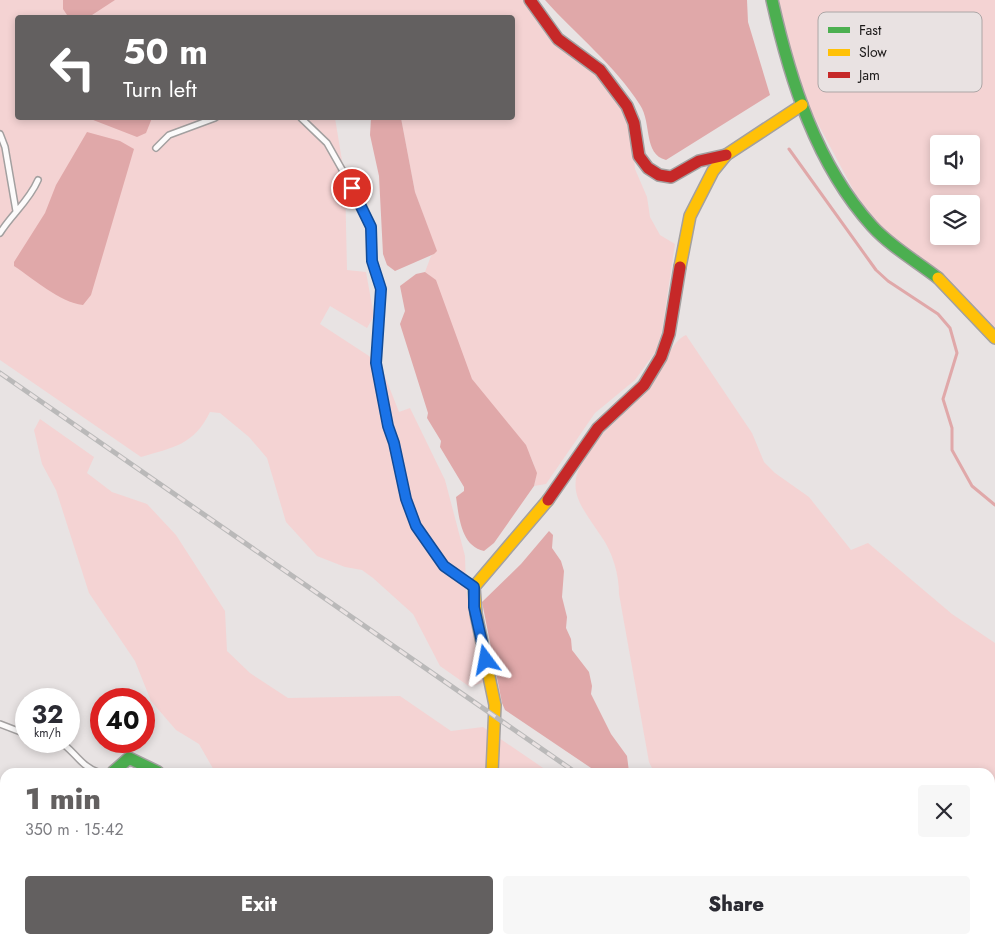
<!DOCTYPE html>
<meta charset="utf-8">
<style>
:root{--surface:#fff;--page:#f7f7f7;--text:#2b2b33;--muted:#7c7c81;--accent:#636060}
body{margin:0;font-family:Jost,sans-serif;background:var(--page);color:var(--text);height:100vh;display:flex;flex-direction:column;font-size:19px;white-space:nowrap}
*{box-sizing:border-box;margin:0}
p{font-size:16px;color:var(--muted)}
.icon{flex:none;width:28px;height:28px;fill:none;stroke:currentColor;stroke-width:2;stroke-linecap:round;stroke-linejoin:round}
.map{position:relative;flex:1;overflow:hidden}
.sheet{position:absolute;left:0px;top:768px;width:995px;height:176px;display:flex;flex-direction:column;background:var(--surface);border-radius:15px 15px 0 0;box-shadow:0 2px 8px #0003}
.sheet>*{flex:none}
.banner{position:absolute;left:15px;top:15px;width:500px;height:105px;border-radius:5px;box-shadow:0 2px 8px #0003;background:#636060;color:#fff;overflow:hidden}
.fabs{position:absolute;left:930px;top:135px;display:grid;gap:10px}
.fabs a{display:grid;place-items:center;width:50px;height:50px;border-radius:5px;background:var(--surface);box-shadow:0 2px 8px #0003;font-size:25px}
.speed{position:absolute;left:15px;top:688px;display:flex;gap:10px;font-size:25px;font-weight:700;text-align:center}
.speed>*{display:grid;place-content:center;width:65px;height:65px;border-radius:50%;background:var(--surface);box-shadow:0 2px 8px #0003;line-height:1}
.speed small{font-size:12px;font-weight:400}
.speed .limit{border:8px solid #d22;background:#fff;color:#111}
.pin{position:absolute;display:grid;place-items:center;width:42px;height:42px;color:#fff;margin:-21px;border:2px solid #fff;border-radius:50%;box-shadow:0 1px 5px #0007}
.me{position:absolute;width:55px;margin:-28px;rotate:347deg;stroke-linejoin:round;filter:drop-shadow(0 0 4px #0008)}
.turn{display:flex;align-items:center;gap:18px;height:105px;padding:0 25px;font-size:22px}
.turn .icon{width:65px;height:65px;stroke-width:2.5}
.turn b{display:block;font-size:35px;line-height:42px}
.round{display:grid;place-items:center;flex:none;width:52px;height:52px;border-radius:5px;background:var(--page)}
.headline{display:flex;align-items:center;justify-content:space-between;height:85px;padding:0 25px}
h1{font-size:30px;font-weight:800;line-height:38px;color:var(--accent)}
.cta{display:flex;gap:10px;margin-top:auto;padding:10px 25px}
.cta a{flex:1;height:58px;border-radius:5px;background:var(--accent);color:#fff;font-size:20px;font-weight:800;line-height:58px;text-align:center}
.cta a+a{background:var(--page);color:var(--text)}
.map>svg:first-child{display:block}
.green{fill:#f4d3d3;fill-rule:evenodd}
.water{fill:#e0a8a9}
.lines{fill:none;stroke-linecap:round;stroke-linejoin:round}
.stream{stroke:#e0a8a9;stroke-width:3}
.lane-casing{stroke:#a3a0a0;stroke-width:8}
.street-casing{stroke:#a3a0a0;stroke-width:12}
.fast-casing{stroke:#a3a0a0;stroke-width:14}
.slow-casing{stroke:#a3a0a0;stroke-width:14}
.jam-casing{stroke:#a3a0a0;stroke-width:14}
.lane{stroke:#fcfbfb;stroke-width:5}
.street{stroke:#fcfbfb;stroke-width:10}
.fast{stroke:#4caf50;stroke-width:11}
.slow{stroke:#ffc107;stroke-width:11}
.jam{stroke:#c62828;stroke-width:11}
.rail-casing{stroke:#bab9b9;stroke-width:5}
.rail{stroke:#e9e2e2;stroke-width:3;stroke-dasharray:9;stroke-linecap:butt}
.route-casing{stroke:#114b97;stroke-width:12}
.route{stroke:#1a73e8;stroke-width:9}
.key{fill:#e9e2e2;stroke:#aca6a6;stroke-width:1}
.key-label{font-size:14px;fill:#1c1919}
</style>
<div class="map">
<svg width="995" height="943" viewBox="0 0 995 943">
<rect width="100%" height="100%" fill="#e8e3e3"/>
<path class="green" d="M0 0H525L537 22 556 46 594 71 622 105 633 144 635 169 647 197 650 217 660 235 675 244 662 331 656 351 635 380 595 413 546 484 534 486C546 451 487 408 472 379 460 358 442 280 425 272L431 256 436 251 415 192 401 118H512V18H18V118H335L345 179 347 270 366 272 374 316 367 328 330 306 320 324 369 356 384 374 399 412 410 408 445 480 465 556 466 589 484 682 470 687 440 666 413 614 373 578 362 570 345 567 317 556 286 522 267 458 249 437 220 413 210 412C194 445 174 447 141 457L0 360Z
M779 0H995V329L878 223 856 195 809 107 788 42ZM939 144H971V176H939ZM939 204H971V236H939Z
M686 335 752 433 764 462 775 473 809 497 851 550 868 543 952 614 995 643V943H832L827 939H990V772H654L649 762 619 594C619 575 613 553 601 536 577 500 562 487 593 445 608 426 628 411 644 393 657 379 670 341 686 335Z
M40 419 94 457 87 473 112 492 147 504 176 535 225 611 227 651 250 673 288 698 400 696 451 731 483 727 549 772H215L199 744 176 730 151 701 135 661 89 593 56 490 42 464 34 430Z"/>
<path class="water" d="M63 0H115L89 17 69 18 63 9Z
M545 0H747L748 22 770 95 666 160C643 154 652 123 640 105 615 65 576 35 545 0Z
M88 118H152L146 133 137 137Z
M371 118H401L415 192 437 251 434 254 395 271 387 265 383 254 379 176 370 135Z
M87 132 120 141 134 149 91 295 83 305C59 302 34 279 14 266V262L45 213 56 185Z
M425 272 436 280 472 379 526 445 537 473 534 486 494 543 484 551C461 546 459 517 456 497L464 491V487L440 447 441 441 427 418 428 413 400 324 405 311 400 286 416 274Z
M549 531 553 535 552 548 561 561 564 571 562 597 567 617 566 628 571 639 572 650 589 672 592 686 591 694 611 734 627 756 629 772H597L505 710 502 703 482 602 521 564Z"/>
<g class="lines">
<path class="stream" d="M789 149 876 270 888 281 938 314 950 328 957 353 943 399 952 428V450L972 486 995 505"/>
<g class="lane-casing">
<path id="lane" d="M301 118 327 143 361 203 371 227 372 261 381 289 376 363 388 426 394 443 405 499 414 523 444 566 474 586
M0 134 5 147 16 211
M156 148 169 135 215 118
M0 233C12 214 29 201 38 180
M0 724 26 734
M59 741C74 750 80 766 98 772"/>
</g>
<g class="street-casing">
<path id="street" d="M0 940 6 943
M468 943 469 939"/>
</g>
<g class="fast-casing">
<path id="fast" d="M772 0C790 80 816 164 872 226 890 246 916 261 938 278
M113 772 129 758 158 772"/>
</g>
<g class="slow-casing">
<path id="slow" d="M680 267 690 216 713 171 726 155 802 105
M938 278 995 338
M492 772 495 705 476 614 474 587 548 500"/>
</g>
<g class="jam-casing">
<path id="jam" d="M530 0 558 39 600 70 627 106 634 123 639 156 648 168 659 175 671 177 699 161 726 155
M548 500 598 428 644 385 661 357 669 334 680 267"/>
</g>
<use href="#lane" class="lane"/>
<use href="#street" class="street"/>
<use href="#fast" class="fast"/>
<use href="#slow" class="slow"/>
<use href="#jam" class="jam"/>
<g class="rail-casing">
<path id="rail" d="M0 373 575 772
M798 939 804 943"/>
</g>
<use href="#rail" class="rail"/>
</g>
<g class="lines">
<g class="route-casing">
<path id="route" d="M352 188 371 227 372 261 381 289 376 363 388 426 394 443 406 499 416 526 444 566 474 587V607L486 660"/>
</g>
<use href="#route" class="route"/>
</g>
<rect x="818" y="12" width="164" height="80" rx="8" class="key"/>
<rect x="828" y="27" width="22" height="6" fill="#4caf50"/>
<rect x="828" y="49" width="22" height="7" fill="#ffc107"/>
<rect x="828" y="72" width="22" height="6" fill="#c62828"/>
<g class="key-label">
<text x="859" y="35">Fast</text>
<text x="859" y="57">Slow</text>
<text x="859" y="80">Jam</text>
</g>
</svg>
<div class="fabs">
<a><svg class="icon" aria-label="sound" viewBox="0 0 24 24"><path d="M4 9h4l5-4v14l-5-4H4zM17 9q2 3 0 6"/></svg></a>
<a><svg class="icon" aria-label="layers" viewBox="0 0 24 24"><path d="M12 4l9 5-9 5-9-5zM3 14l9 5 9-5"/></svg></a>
</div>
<div class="speed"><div>32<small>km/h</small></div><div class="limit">40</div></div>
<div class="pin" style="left:352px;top:188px;background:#d93025"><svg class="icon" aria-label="arrive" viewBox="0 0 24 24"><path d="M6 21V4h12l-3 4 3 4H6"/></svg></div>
<svg class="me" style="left:486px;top:660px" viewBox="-20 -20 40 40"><path d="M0-17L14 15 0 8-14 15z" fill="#1a73e8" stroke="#fff" stroke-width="4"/></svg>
<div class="banner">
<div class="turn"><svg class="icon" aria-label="left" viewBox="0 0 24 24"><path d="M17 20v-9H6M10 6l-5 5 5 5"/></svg><div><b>50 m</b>Turn left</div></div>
</div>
<section class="sheet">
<div class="headline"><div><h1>1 min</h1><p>350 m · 15:42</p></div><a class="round"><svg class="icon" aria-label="close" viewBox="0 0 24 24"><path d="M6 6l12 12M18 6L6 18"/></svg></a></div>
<div class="cta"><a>Exit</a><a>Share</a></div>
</section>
</div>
